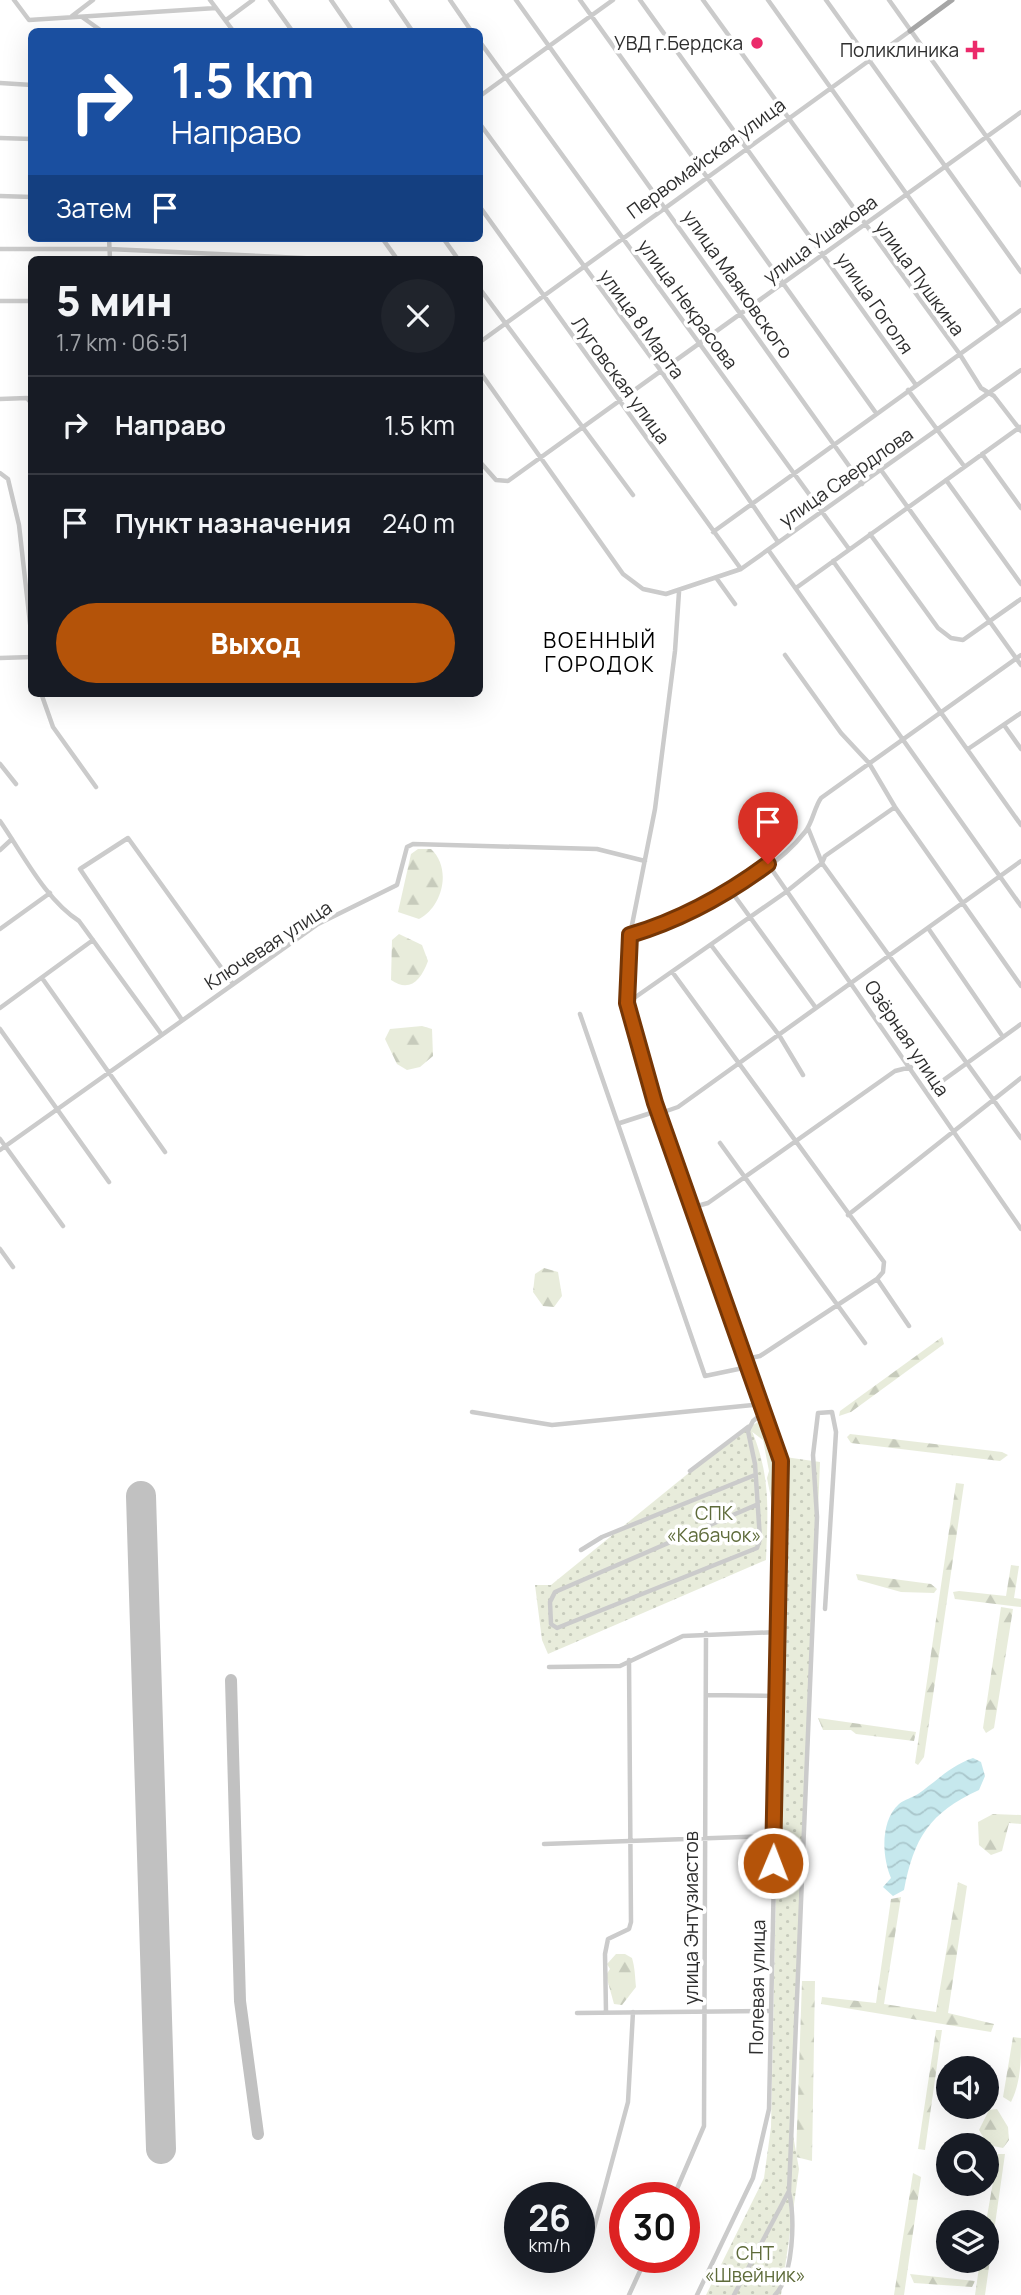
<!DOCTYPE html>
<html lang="ru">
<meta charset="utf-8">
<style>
:root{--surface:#171b24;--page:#20242c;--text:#f1f3f6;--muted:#9ea1a6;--line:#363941;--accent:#b45309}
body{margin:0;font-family:Manrope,sans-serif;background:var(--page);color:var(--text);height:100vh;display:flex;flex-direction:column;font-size:26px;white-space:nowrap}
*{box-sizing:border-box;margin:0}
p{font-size:23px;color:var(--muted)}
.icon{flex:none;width:38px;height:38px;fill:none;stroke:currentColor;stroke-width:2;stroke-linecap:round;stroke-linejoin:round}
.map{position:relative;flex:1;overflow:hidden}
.sheet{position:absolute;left:28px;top:256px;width:455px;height:441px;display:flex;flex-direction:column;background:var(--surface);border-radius:10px;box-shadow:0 7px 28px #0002}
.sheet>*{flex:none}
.banner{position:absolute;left:28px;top:28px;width:455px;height:214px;border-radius:10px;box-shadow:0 7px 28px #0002;background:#1a4fa0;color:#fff;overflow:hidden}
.controls{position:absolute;left:936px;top:2056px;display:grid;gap:14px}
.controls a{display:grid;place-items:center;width:63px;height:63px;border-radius:50%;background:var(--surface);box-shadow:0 7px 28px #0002;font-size:35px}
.speed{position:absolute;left:504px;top:2182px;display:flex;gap:14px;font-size:35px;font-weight:700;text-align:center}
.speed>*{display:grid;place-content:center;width:91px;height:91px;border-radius:50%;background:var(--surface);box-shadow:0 7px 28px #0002;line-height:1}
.speed small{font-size:18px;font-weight:400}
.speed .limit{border:10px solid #d22;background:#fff;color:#111}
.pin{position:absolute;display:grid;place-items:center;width:60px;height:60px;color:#fff;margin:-72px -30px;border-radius:50% 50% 50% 0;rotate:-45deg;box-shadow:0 0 7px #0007}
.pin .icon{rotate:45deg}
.me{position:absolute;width:77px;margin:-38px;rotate:1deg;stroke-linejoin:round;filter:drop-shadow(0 0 5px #0008)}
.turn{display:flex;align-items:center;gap:24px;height:147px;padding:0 28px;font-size:32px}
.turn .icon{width:91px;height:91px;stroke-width:2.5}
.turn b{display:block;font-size:49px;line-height:60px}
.then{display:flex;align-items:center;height:66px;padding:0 28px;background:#0003;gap:14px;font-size:26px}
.round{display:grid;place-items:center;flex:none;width:74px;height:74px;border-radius:37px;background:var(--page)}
.head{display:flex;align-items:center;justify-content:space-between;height:119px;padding:0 28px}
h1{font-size:42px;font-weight:800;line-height:52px}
.primary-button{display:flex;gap:14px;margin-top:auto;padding:14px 28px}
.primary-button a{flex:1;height:80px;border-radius:42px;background:var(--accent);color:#fff;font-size:28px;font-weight:800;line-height:80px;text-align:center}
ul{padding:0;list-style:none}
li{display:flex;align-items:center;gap:21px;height:98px;padding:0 28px;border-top:2px solid var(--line)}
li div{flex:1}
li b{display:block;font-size:26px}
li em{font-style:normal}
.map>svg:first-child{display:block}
.grass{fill:#e8ecdb}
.forest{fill:url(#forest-firs)}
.park{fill:url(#park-dots)}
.water{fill:url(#water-waves)}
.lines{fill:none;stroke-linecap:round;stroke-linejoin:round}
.taxiway{stroke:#c1c1c1;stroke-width:12}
.runway{stroke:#c1c1c1;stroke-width:30}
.minor{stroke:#cbcbcb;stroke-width:4.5}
.major{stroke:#a6a6a6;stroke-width:5}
.route-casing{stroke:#753606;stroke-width:18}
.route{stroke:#b45309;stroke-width:12}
.poi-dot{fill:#eb2a6a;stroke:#fff;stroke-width:2.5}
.labels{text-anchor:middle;stroke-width:7;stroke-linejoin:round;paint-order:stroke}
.poi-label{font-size:19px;fill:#2e2e2e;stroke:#fff;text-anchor:end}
.street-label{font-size:19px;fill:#2e2e2e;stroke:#fff}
.park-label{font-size:19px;fill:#5e6b3a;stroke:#fff}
.neighbourhood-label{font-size:21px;letter-spacing:2px;fill:#000;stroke:#fff}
</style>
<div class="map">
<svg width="1021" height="2295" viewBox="0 0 1021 2295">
<defs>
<pattern id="forest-firs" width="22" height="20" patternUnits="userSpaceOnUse" patternTransform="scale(1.75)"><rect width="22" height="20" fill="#e8ecdb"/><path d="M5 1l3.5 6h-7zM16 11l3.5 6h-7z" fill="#c7cbbc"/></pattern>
<pattern id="park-dots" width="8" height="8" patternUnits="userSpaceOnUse" patternTransform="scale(1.75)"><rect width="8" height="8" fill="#e8ecdb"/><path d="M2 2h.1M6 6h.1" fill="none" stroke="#c7cbbc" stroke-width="1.8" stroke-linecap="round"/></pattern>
<pattern id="water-waves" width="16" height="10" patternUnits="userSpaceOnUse" patternTransform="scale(1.75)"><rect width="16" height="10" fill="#c6e8ed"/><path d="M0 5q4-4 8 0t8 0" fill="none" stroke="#aac7cc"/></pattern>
</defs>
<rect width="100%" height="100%" fill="#fff"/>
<path class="grass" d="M761 1420 776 1464 779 1499 775 1567 770 1565 773 1508 767 1478 769 1471 763 1440 751 1431 753 1425Z"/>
<path class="forest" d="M418 849H431C452 868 443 907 419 919L398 912 411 854Z
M399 934 422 945 428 961C421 980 410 993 391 980L392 940Z
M422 1026 432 1029 433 1056 420 1067 407 1070 397 1064 385 1039 390 1029Z
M544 1268 558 1272 562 1296 554 1307 543 1306 533 1292 535 1274Z
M942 1337 944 1344 851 1412 839 1416 840 1411Z
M850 1434 1002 1452 1008 1455 1000 1461 851 1443 847 1437Z
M956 1483 964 1484 924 1757 918 1765 915 1763Z
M1011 1565 1019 1566 1014 1598 1021 1599V1607L955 1599 953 1592 959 1591 1006 1596Z
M856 1574 931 1584 937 1589 934 1593 901 1592 858 1580Z
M1001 1607 1013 1609 994 1728 986 1733 983 1728Z
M818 1718 916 1732 914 1741 856 1734 851 1730H823Z
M993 1814 1021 1815V1824L1009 1823 1002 1851 991 1855 979 1845 978 1822Z
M958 1882 967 1886 948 2013 994 2024 991 2032 821 2004 822 1997 876 2003 891 1899 901 1897 884 2004 936 2012Z
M616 1954H625L632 1958C635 1968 635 1977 636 1987L622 2005 614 2004 606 1975 610 1969 607 1964Z
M802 1981H815L812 2161 796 2157Z
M936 2030H942L925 2150 918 2149Z
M1013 2037 1021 2038C1021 2061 1021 2082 1011 2102L1003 2097Z
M997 2109 1008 2127 1009 2140 1003 2148 988 2145 979 2130 989 2110Z
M998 2154H1005L985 2295H975L980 2261H987L986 2222Z
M913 2173 921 2177 904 2295H894Z
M910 2274 975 2281 972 2287 914 2283Z"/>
<path class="park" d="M749 1424C771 1474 768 1506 766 1560L548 1654 542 1640 535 1585H551Z
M785 1457 820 1462 793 2135 799 2169 781 2295H706L764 2178 771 2127Z"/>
<path class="water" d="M973 1758 981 1762 985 1776 979 1790C929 1813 914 1838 904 1890L893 1896 883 1887 891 1878C882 1857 880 1821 899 1804 905 1799 912 1798 918 1794 938 1780 950 1766 973 1758Z"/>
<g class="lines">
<path class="taxiway" d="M231 1680 240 2001 258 2134"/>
<path class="runway" d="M141 1496 161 2149"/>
<path class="minor" d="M14 0 29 20 216 8
M210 0 234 32
M270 0 293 32
M331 0 353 32
M391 0 413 32
M450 0 472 32
M516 0 862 484
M580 0 876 413
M640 0 916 385
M703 0 959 353 981 388 994 396 1021 431
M768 0 1000 325
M826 0 1021 272
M889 0 1021 185
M72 16 93 0
M82 17 103 32
M226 20 253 0
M480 42 849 549
M0 83 32 85
M480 96 613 0
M480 124 661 371 778 542
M0 138 32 139
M0 196 32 197
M480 207 741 569
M109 238 110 259
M382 238 397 259
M443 238 458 259
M0 249H109L323 259
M480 289 633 495
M0 301H32
M480 342 910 31
M480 372 623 574 643 589 666 594 741 569 1021 370
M908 390 964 466
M0 399 27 398 32 404
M982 454 1021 508
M480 462 496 480 508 481 1021 112
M881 470 1021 665
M0 473 8 479 19 525 32 641
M946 480 1021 584
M713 532 1021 310
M870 534 938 628 951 638 963 640 1021 599
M769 551 1021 906
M833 561 1021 825
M717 579 735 604
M796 588 1020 427
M679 592 675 651 655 809 630 935 627 1003 657 1111 766 1414 781 1461 782 1498 769 2109 753 2178 697 2295
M785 655 841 733 869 763 895 807 1021 986
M0 658 32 657
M41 693 53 727 96 787
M1004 725 1021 749
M968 749 1021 713
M0 764 16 784
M0 821C23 854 45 899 79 921L162 1035
M808 828 822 863 1021 1138
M0 850 12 839
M768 864 1021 1229
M731 891 816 1008
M928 928 1003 1037
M0 929 50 893
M630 935C686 918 769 878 805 832 813 822 814 808 821 798L1021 655
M711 945 779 1035 803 1075
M673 973 884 1262 883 1272 877 1279 909 1326
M42 978 165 1152
M627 1003 786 892 822 863 825 856 895 807
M0 1008 93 940
M580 1014 705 1376 748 1367
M182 1020 80 869 128 838 233 984
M0 1029 109 1182
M927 1092 1021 1024
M658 1114 678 1107 1021 861
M620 1123 657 1111
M0 1139 63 1226
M720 1143 865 1343
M0 1150 318 924 397 885 407 847 413 844 597 849 645 861
M690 1208 708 1203 895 1071 911 1067
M848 1215 1021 1078
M0 1249 13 1267
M746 1359 760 1356 877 1279
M472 1412 552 1425 763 1404
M690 1471 748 1427
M756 1505 555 1592 550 1602 551 1624 557 1628 757 1548 760 1539 755 1464 748 1431 753 1421 765 1411
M581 1550 602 1537 755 1475
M549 1667 620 1666 683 1636 778 1632
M706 1695 777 1696
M544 1844 774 1836
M606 2012 605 1954 608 1939 629 1929 631 1922 629 1660
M577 2013 770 2011
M673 2198 704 2126 706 1633
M593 2232 628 2102 633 2012
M629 2295 646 2258
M734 2295 789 2191 817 1517 813 1455 818 1413 832 1412 836 1432 825 1609
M775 2295C794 2275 795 2218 789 2192"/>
<path class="major" d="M910 31 952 0"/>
</g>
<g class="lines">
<g class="route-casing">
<path id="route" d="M768 864C726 895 681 920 630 935L627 1003 655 1103 781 1461 773 1863"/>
</g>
<use href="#route" class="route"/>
</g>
<g class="poi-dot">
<circle cx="757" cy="43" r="7"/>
<path d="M971.5 39.5h7v7h7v7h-7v7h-7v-7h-7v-7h7z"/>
</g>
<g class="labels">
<g class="poi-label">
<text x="743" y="50">УВД г.Бердска</text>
<text x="959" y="57">Поликлиника</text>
</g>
<g class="street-label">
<text transform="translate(706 158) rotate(-36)" y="7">Первомайская улица</text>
<text transform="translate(820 239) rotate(-36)" y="7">улица Ушакова</text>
<text transform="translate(920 278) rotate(54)" y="7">улица Пушкина</text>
<text transform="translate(738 284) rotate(55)" y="7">улица Маяковского</text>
<text transform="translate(875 303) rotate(55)" y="7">улица Гоголя</text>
<text transform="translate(688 304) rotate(54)" y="7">улица Некрасова</text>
<text transform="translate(642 324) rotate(54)" y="7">улица 8 Марта</text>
<text transform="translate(621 380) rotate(54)" y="7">Луговская улица</text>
<text transform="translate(846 477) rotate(-35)" y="7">улица Свердлова</text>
<text transform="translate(268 945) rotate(-33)" y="7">Ключевая улица</text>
<text transform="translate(907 1038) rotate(56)" y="7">Озёрная улица</text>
<text transform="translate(691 1918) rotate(-90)" y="7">улица Энтузиастов</text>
<text transform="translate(757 1987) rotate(-89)" y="7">Полевая улица</text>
</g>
<g class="park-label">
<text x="714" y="1520">СПК<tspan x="714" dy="22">«Кабачок»</tspan></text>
<text x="755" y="2260">СНТ<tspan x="755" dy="22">«Швейник»</tspan></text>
</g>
<g class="neighbourhood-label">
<text x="600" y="648">ВОЕННЫЙ<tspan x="600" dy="24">ГОРОДОК</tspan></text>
</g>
</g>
</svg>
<div class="controls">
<a><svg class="icon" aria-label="sound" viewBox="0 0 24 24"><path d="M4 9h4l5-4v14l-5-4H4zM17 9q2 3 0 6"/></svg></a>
<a><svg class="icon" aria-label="search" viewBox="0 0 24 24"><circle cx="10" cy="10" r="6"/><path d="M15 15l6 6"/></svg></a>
<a><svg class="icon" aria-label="layers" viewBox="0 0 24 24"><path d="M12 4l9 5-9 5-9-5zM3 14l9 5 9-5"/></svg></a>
</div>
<div class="speed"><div>26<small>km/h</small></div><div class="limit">30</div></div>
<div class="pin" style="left:768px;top:864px;background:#d93025"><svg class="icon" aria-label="arrive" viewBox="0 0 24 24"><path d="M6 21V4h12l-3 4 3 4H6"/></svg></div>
<svg class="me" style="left:773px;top:1863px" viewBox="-20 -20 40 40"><circle r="17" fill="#b45309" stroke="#fff" stroke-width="3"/><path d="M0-11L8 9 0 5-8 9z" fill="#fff"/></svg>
<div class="banner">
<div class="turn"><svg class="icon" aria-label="right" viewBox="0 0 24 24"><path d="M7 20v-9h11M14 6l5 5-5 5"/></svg><div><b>1.5 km</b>Направо</div></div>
<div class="then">Затем<svg class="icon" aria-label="arrive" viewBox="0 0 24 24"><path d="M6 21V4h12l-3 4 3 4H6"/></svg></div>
</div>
<section class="sheet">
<div class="head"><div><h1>5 мин</h1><p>1.7 km · 06:51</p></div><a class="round"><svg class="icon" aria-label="close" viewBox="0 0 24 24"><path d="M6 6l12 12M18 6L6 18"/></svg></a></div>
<ul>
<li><svg class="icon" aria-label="right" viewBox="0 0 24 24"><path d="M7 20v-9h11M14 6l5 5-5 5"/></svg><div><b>Направо</b></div><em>1.5 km</em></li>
<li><svg class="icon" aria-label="arrive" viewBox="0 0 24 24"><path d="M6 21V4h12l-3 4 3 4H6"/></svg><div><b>Пункт назначения</b></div><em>240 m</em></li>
</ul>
<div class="primary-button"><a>Выход</a></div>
</section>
</div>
